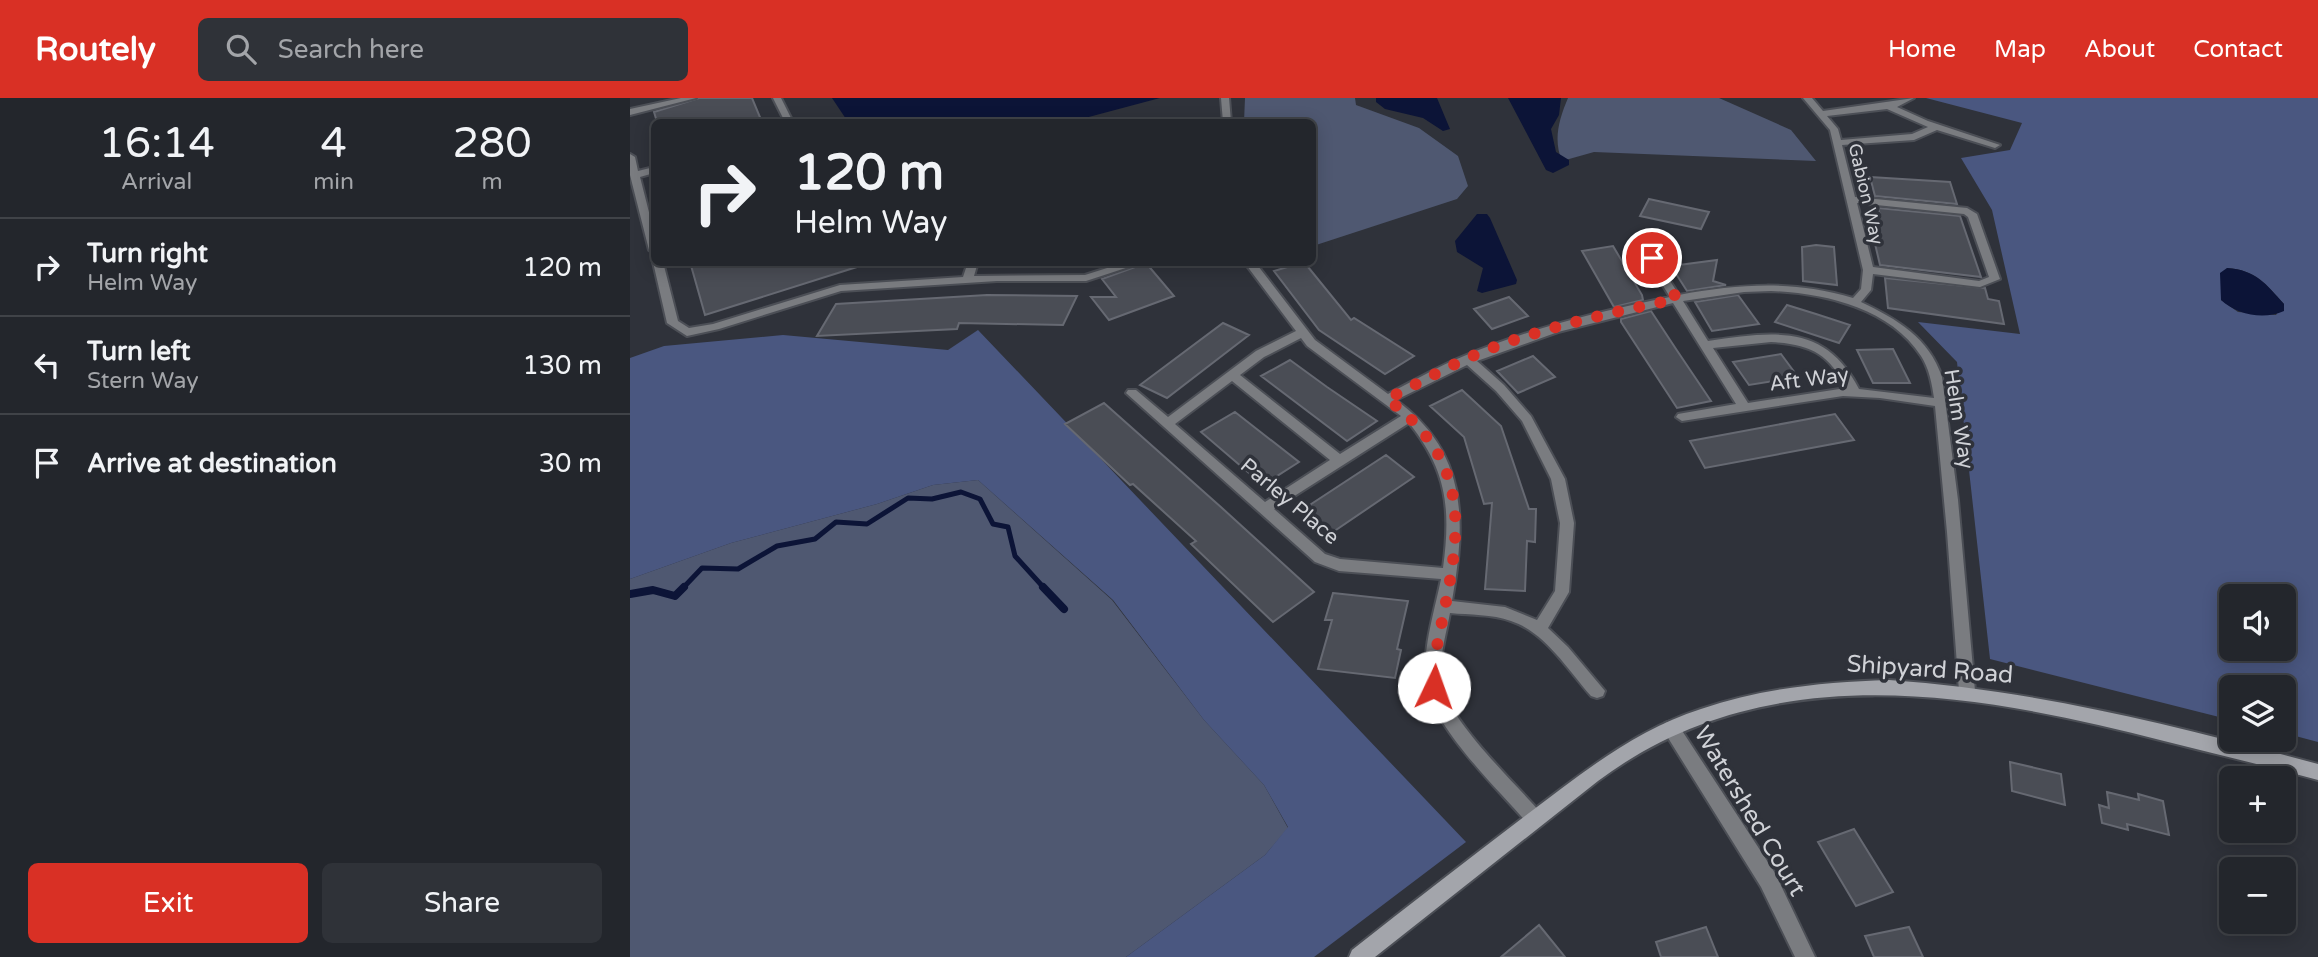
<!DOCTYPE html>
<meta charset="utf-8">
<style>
:root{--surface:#23262c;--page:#2f3238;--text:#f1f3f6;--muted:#a3a5a9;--line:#404348;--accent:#d93025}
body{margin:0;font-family:"Varela Round",sans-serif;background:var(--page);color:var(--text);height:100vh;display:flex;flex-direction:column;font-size:26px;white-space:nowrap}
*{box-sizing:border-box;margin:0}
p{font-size:23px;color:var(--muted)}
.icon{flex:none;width:38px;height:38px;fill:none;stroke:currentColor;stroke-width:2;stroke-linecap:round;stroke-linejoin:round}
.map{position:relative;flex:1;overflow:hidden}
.side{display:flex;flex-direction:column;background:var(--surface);width:630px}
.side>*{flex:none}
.banner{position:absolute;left:21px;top:21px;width:665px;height:147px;border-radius:10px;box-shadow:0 4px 18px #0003,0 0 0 2px var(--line);background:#23262c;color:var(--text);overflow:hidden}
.fabs{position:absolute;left:1589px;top:486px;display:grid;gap:14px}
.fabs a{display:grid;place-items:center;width:77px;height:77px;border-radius:10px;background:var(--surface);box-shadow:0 4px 18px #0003,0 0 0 2px var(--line);font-size:35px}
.pin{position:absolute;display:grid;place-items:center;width:60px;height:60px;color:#fff;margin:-30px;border:4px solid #fff;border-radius:50%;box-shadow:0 2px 7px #0007}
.me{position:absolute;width:77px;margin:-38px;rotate:3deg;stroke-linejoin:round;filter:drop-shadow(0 0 5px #0008)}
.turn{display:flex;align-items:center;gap:24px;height:147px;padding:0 28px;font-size:32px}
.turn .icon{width:91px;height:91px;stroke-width:2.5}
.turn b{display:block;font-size:49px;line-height:60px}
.eta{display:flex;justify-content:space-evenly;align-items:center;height:119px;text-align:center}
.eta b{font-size:42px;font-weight:600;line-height:49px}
.cta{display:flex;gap:14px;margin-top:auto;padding:14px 28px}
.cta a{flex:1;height:80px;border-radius:10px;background:var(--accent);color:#fff;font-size:28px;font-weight:600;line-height:80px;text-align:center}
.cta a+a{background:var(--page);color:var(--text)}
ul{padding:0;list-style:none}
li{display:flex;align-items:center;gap:21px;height:98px;padding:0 28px;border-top:2px solid var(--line)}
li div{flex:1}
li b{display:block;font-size:26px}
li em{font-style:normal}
header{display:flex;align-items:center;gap:42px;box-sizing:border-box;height:98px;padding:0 35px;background:var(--accent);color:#fff}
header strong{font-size:33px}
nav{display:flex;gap:38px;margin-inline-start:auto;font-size:24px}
.search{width:490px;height:63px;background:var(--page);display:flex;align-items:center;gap:18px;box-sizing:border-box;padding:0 24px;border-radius:10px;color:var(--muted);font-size:26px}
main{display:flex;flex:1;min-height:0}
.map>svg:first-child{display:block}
.green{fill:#4f5871}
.forest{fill:#4a5780;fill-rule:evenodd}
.water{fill:#0c1437}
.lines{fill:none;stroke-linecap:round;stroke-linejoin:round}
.stream-far1{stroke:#0c1437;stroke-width:5}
.stream{stroke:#0c1437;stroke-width:8}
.building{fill:#4a4d55;stroke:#666972;stroke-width:2}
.street-casing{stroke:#4c4f56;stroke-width:4}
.secondary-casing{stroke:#4c4f56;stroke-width:4}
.street{fill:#7a7c80;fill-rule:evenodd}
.secondary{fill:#a3a5ab;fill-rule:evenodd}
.route{stroke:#d93025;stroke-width:12;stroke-dasharray:0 21.6}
.labels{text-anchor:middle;stroke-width:7;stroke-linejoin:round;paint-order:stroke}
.far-street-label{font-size:18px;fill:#d0d2d7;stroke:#2f323a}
.street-label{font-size:21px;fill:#d0d2d7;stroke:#2f323a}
.near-street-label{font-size:24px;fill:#d0d2d7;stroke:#2f323a}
</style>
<header>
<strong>Routely</strong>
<div class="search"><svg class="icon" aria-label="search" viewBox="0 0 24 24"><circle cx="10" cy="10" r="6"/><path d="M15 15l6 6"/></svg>Search here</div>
<nav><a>Home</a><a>Map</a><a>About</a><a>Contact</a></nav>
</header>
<main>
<section class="side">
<div class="eta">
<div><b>16:14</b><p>Arrival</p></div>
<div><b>4</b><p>min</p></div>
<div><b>280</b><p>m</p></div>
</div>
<ul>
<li><svg class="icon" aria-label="right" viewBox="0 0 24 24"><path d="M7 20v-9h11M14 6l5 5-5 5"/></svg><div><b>Turn right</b><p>Helm Way</p></div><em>120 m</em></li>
<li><svg class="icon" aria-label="left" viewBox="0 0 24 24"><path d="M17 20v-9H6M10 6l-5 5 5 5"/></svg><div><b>Turn left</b><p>Stern Way</p></div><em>130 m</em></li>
<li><svg class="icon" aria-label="arrive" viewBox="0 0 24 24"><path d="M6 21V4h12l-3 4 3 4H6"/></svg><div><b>Arrive at destination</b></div><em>30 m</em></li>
</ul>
<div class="cta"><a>Exit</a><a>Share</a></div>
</section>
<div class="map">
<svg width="1688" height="859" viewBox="0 0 1688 859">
<rect width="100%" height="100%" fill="#2f323a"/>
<path class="green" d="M615 0H725L726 7 789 30 828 58 838 88 827 101 683 148 682 24H614Z
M938 0H1089L1161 32 1186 63 964 54 932 63C923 42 929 21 938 0Z
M348 382 482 502 574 622 634 687 658 730 635 757 496 859H0V481L101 445 247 406 303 387Z"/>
<path class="forest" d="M1296 0H1688V644L1654 635V590H1601V622L1360 561 1327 264 1288 224 1390 236 1362 112 1331 60 1380 52 1392 25ZM1597 170C1626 172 1636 186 1654 206L1646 217 1608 214 1591 202ZM1601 499H1654V551H1601Z
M348 232 836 744 684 859H496L635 757 658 729 634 687 574 622 483 502 348 382 303 387 247 406 101 445 0 481V260L34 248 153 237 318 252Z"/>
<path class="water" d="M202 0H530L440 24H218Z
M746 0H807L820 31 813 33 793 20 755 11 746 4Z
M878 0H931L929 17 921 31 926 54 939 62V67L923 75 916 72Z
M847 116H857L860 120 887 182 886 186 852 195 847 193 853 170 827 154 825 143Z
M1597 170C1626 172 1636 186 1654 206V213C1634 222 1607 217 1591 202L1590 175Z"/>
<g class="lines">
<path class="stream-far1" d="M52 491 72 470 108 471 147 448 185 441 206 424 237 426 278 400 302 401 331 394 350 401 363 426 378 429 385 458 415 491"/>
<path class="stream" d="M413 489 434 511
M0 496 23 492 45 498 54 489"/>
</g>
<path class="building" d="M69 0H122L132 24H27L24 14Z
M1240 79 1320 84 1327 106 1245 98Z
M1019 101 1079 114 1071 131 1010 118Z
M1248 110 1330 118 1351 179 1250 167 1238 116 1250 117Z
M1186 147 1204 149 1207 187 1173 183 1172 149Z
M983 148 1012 197 1013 202 984 209 952 153Z
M1087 162 1083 183 1096 187 1057 193 1041 168Z
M60 164H229L230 168 75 217Z
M674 164 721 222 724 220 784 258 755 276 689 232 644 173Z
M516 165 544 198 479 222 461 199H486L472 181Z
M1255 180 1355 190 1358 201 1369 203 1374 226 1258 210Z
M357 197 447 198 433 227 329 225 327 231 187 238 206 206Z
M1108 197 1129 226 1082 233 1065 204Z
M879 199 898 218 862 231 844 211Z
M1157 207 1186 216 1220 227 1209 245 1145 224Z
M1021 213 1046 251 1081 303 1047 310 991 224V221Z
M593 225 619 237 537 300 510 287Z
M1263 251 1280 285H1243L1227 252Z
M1151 256 1168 279 1119 287 1103 264Z
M903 258 925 279 888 295 867 273Z
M660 262 697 289 747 323 717 343 631 278Z
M832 292 871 328 899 411H906L905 444 897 443 895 493 855 491 862 405 854 406 834 339 800 308Z
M474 305 592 410 684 494 643 524 561 446 566 443 503 386 500 387 435 326Z
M605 314 669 364 633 387 571 334Z
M1205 316 1224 342 1075 370 1060 343Z
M756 357 784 379 700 436 672 412Z
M703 495 778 503 767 551 771 552 765 580 688 571 702 522H695Z
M1380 664 1431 676 1435 707 1382 693Z
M1477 694 1509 702 1508 696 1533 703 1539 737 1497 726 1498 732 1472 725 1469 707 1479 710Z
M1224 731 1263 794 1226 808 1188 744Z
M909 827 935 859H871Z
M1076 829 1088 859H1031L1026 844Z
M1279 829 1293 859H1244L1235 838Z"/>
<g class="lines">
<g class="street-casing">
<path id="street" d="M51 0H66L0 17V11Z
M143 0H151L163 24H155Z
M591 0H599L601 24H593Z
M1173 0H1182L1193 13 1284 0 1267 9 1298 23 1370 47 1365 50 1307 32 1284 42 1212 47 1225 99 1337 110 1347 116 1370 181 1350 189 1243 176 1241 192 1231 204C1267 221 1299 240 1312 279L1328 402 1345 593 1343 598 1337 600 1331 598 1329 593 1317 434 1305 308 1250 300 1213 298 1052 323 1046 319 1048 316 1106 306 1043 205 928 234 847 263 874 287 901 318 935 381 944 425 939 494 918 530 938 549 975 593 973 598 967 600 961 598C938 572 915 534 881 523 862 516 840 517 820 515 816 537 808 562 812 585 817 621 886 686 911 715L914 721 911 727 905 730 899 727C870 693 800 627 796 583 792 552 805 511 811 481L709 473 685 464 496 295 498 292H506L538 319 626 253 666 233 614 164H625L685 242 758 296C783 283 809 268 834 258 899 231 970 213 1040 199L1020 167 1017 155 1025 139 1029 138 1034 141 1027 155 1030 167 1049 197C1109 186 1164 182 1223 200L1231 191 1233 172 1200 32ZM1257 11 1298 29 1282 36 1211 42 1208 31 1197 18ZM1227 105 1334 116 1338 119 1359 179 1349 183 1243 169ZM1141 193C1194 195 1260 210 1291 258 1299 270 1302 286 1304 300L1229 291C1195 224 1142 234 1078 243L1053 203 1114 194ZM671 240 677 248 771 318 710 356 610 277 634 259ZM1141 244C1179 246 1199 255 1216 290L1118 305 1083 250ZM837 267 866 293 892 323 921 381 930 425 925 493 907 522 875 509 822 503C836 423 838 354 766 302ZM602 283 700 362 635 404 545 326ZM779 325C817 372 821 411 813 470L710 461 695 456 644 411Z
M0 56 5 59 8 73 24 69V75L10 79 24 134V155L19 152 0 77Z
M24 162V164H33L48 223 59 230 83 226 210 187 333 179 338 164H348L344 178 455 177 496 164H514L456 183H367L211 193 89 231 57 238 37 225 23 164Z
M1041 623 1047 625 1145 775 1185 859H1165L1131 789 1035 635 1033 630 1035 625Z"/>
</g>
<g class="secondary-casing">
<path id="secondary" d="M1259 582C1405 592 1547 628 1688 666V682C1637 668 1585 656 1534 643 1344 594 1136 557 968 683L745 859H719L722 852C779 807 837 762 895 718 951 676 1003 633 1071 611 1133 590 1195 584 1259 582Z"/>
</g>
<use href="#street" class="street"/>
<use href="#secondary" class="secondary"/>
</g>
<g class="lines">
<path class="route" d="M804 589 803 570C821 464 860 377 757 301 791 284 824 265 859 251 920 228 983 214 1047 201L1022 160"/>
</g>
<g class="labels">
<g class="far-street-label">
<text transform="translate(1236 96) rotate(77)" y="6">Gabion Way</text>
</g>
<g class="street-label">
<text transform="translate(1179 281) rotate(-7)" y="7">Aft Way</text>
<text transform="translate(1329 321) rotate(81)" y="7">Helm Way</text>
<text transform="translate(660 403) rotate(40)" y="7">Parley Place</text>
</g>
<g class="near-street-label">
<text transform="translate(1300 571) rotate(4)" y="8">Shipyard Road</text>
<text transform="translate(1120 713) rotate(59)" y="8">Watershed Court</text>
</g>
</g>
</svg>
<div class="fabs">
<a><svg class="icon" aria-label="sound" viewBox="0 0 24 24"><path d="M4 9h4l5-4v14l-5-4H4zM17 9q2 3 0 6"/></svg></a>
<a><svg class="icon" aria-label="layers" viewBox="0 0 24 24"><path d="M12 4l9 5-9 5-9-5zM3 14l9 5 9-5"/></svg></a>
<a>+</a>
<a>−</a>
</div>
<div class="pin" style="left:1022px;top:160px;background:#d93025"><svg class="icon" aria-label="arrive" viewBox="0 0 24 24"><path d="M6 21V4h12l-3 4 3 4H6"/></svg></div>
<svg class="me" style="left:804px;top:589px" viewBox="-20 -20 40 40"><circle r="19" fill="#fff"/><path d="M0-13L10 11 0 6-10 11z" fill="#d93025"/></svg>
<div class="banner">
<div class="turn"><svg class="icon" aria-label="right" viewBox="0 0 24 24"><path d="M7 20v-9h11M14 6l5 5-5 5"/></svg><div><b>120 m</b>Helm Way</div></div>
</div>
</div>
</main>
